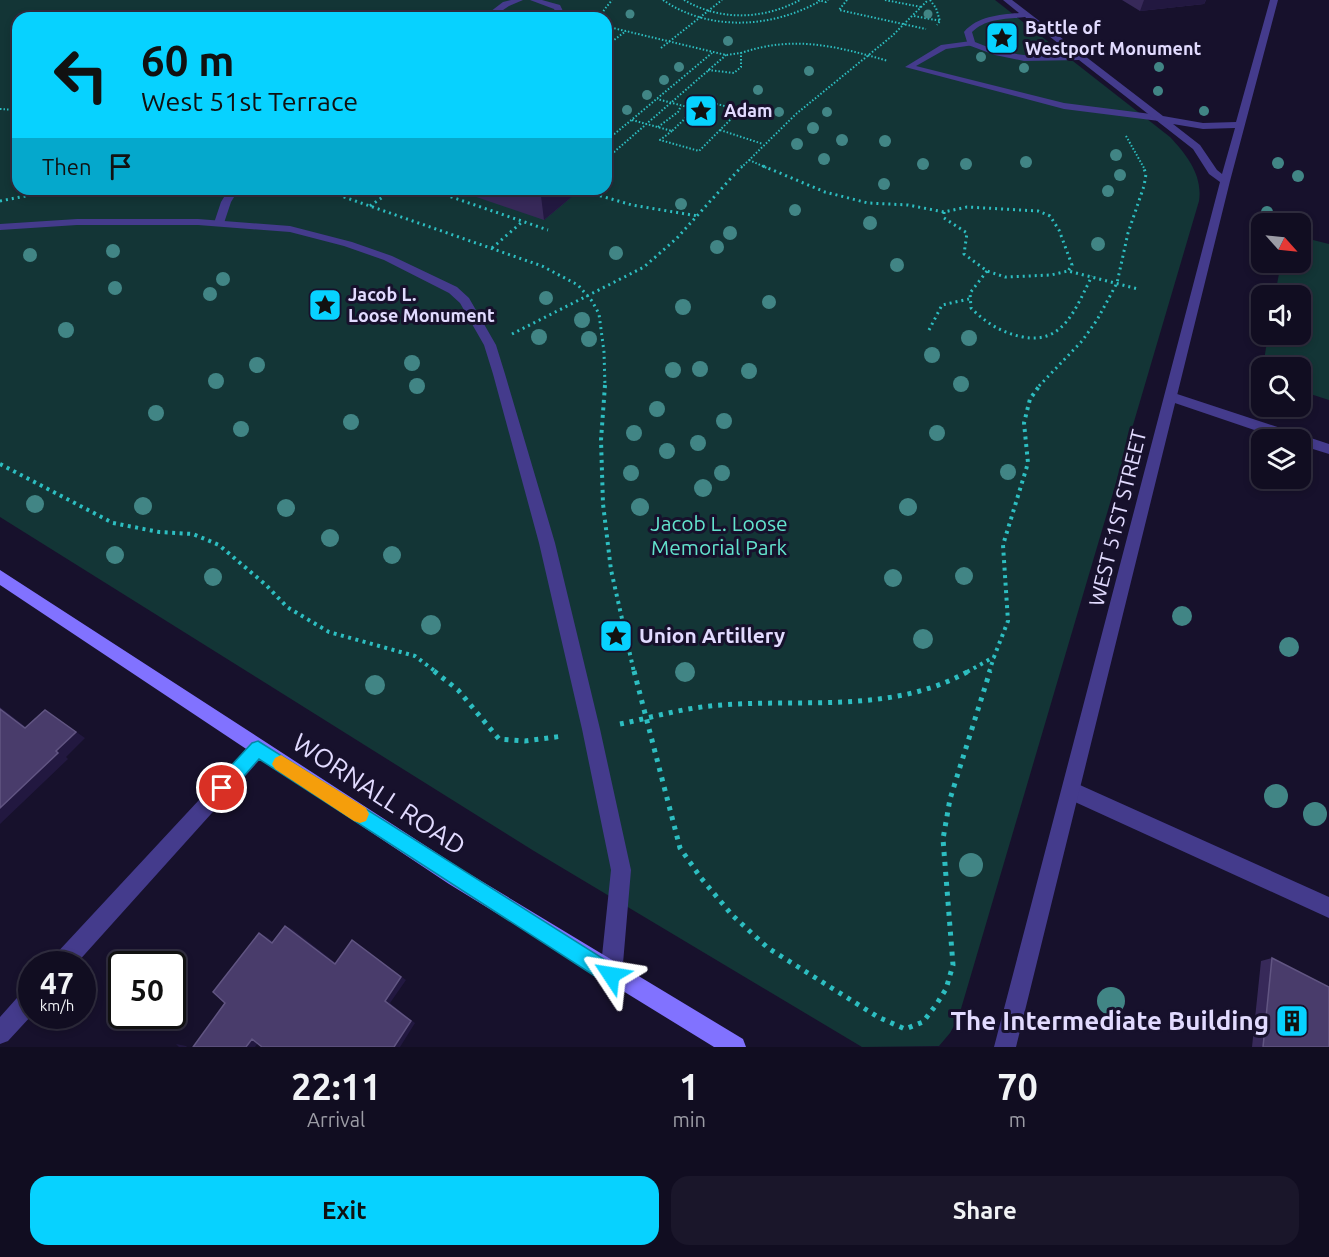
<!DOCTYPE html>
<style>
:root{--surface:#110d21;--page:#1a162a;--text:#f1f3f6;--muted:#9c9ca5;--line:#302d3f;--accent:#07d2ff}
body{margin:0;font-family:Ubuntu,sans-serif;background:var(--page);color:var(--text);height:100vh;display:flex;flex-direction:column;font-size:22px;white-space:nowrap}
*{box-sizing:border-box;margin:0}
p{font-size:20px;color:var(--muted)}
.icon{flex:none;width:33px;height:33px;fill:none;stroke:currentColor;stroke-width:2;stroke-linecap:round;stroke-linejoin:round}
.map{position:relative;height:1047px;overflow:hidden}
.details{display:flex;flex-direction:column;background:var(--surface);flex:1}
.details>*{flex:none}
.hud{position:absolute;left:12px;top:12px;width:600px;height:183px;border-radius:18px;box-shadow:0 3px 9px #0003,0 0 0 2px var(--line);background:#07d2ff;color:#111;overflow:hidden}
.needle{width:39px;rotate:117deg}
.buttons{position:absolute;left:1251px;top:213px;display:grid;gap:12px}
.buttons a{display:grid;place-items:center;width:60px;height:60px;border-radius:12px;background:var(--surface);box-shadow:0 3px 9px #0003,0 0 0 2px var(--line);font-size:30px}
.speed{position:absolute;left:18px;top:951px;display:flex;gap:12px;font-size:30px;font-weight:700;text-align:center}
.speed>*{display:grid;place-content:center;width:78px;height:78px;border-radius:50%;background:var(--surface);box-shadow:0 3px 9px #0003,0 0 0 2px var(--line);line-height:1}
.speed small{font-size:15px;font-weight:400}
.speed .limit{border:3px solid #111;border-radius:9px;background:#fff;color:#111}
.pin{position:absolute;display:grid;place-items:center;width:51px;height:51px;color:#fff;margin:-26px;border:3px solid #fff;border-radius:50%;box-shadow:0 2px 6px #0007}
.me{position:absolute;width:66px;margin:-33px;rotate:303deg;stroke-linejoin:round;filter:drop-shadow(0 0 4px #0008)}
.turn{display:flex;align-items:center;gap:21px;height:126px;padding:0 30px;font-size:27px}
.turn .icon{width:78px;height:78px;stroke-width:2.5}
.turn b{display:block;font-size:42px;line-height:51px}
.then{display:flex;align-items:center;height:57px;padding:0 30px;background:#0003;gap:12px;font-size:22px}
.eta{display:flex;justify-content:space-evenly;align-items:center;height:102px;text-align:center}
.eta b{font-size:36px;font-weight:700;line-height:42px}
.action{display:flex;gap:12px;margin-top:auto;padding:12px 30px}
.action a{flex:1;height:69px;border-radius:18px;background:var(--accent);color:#111;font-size:24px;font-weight:700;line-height:69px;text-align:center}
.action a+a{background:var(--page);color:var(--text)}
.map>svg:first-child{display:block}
.green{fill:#133536;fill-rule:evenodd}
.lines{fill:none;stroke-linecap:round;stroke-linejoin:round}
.path-far3{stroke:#2dbec1;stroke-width:2;stroke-dasharray:1.5 2;stroke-linecap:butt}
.path-far2{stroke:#2dbec1;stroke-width:3;stroke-dasharray:2 4;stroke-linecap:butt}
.path-far1{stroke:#2dbec1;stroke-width:4;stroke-dasharray:3 4.5;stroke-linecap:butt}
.path{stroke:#2dbec1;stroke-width:5;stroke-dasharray:4 6;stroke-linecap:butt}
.lane{fill:#443b8c;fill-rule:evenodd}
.street{fill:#443b8c;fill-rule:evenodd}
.secondary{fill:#8172ff;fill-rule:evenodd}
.tree{fill:#418585}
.wall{fill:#372959}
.shaded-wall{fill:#221840}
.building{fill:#493c6b;stroke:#615582;stroke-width:1.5}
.route{fill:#07d2ff;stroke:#0588a6;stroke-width:1.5}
.slow{fill:#f59e0b}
.labels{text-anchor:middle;stroke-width:6;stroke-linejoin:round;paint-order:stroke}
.far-poi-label{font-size:18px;font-weight:bold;fill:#e2dbff;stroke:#17112c;text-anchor:start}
.street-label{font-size:21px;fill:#e2dbff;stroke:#17112c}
.park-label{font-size:21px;fill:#63e4ce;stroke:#17112c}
.poi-label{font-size:21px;font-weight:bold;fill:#e2dbff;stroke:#17112c;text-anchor:start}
.near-street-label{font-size:26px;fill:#e2dbff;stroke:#17112c}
.near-poi-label{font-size:26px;font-weight:bold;fill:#e2dbff;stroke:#17112c;text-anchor:end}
</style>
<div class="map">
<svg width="1329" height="1047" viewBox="0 0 1329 1047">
<rect width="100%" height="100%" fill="#17112c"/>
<path class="green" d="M0 0H995L1170 137C1187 155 1203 176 1199 201L958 1019 950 1033 939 1046 862 1047 534 851 0 517ZM18 18H606V189H18Z
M1301 237 1329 244V400L1301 391 1300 368 1263 367 1268 335 1300 334V296L1275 295 1281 263 1300 262Z"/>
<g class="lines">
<path class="path-far3" d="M663 0C709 32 773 28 820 1
M684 0C720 21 763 20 800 0
M818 0 826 2 828 0
M847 0 839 10 926 29
M885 0 921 7
M930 0 936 8 940 21 937 25
M914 16 941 21
M602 18 604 10 612 0
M606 22 613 28 726 55 741 53
M606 33 613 28
M606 46 626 31
M661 48 722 0
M708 70 734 73 741 67V53C794 35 836 46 888 61
M0 109 18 110
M632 120 672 131 695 109 657 99
M658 127 678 112 681 106
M720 130 763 144
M672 131 660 140 699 151 740 110 705 101 695 109
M1126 136 1144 168
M606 141 712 53
M606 159 726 55
M749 160 767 168
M741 168 796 114 892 36 928 0"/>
<path class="path-far2" d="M763 166 825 192 868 203 908 205 944 212 967 207 1038 211 1050 216 1059 230 1072 265 1068 271
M321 189 542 266 578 285 592 301 599 314 604 352 605 386
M428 189 548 230
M577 189 632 205 698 216
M0 201 62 189
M370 206 394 189
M944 212V218L967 233 964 254 987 271 1005 277 1051 275 1068 271 1138 289
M492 248 522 222
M987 271 970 293 971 308C986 323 1002 333 1023 337 1064 345 1076 307 1092 276
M929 330 942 305 969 299
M512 334 644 267 677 238 742 166
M1039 386 1082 341 1097 320 1117 283 1128 233 1144 186 1146 174 1143 166"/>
<path class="path-far1" d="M605 385 601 440 603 504 611 570 634 672
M0 464 113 523 159 532 193 534 219 545 266 585 287 607 329 632 415 656 436 672
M967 672 994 657 1008 621 1003 545 1028 463 1024 423 1030 399 1040 385
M989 672 994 657"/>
<path class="path" d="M434 671 458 690 499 739 525 741 563 736
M634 671 680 848 701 878 732 915 768 948 878 1017 905 1029 923 1022 936 1005 946 989 953 965 943 839 950 799 990 671
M620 724C649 718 680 709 710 706 797 697 889 716 969 671"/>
<path class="lane" d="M511 0H523L509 6 491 18H482L503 2Z
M530 0H542L560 5 563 11 558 18H550L555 11 554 9Z
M971 41 975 43 974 45 946 49 916 66 1064 103 1159 115 1164 118 1159 121 1064 109 905 67 941 45Z
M229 189H239L231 202 224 223 223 225H215L214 223 221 202Z
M1171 392 1329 444V454L1300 445V440H1284L1166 400 1164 397 1166 394Z
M1071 781 1329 897V918L1064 797 1062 790 1064 783Z"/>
<path class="street" d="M1003 0H1012L1163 116 1203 123 1236 122 1270 0H1278L1230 181 1016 1047H994L1220 182 1209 174 1193 149 1079 60 1024 61 995 55 968 45 964 32C978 16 999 15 1019 13ZM1025 17 1073 55C1038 58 1007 56 975 42L972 32C986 18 1006 19 1025 17ZM1173 124 1203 129 1235 128 1222 174 1217 170 1200 145Z
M77 219H198L290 226 352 242 392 256 457 287 469 298 496 345 505 374 555 543 600 729 631 870 622 975 619 983 611 986 603 983 600 975 611 870 582 729 539 543 493 374 484 345 460 303 449 293 384 260 344 246 290 232 198 225H77L0 230V224Z
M258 740 264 743 267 749 264 755 76 964H52L54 956 252 743Z
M32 987V1015L8 1041 0 1044V1017L24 990Z"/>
<path class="secondary" d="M0 570 463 870 743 1039 746 1047H714L449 884 0 585Z"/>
</g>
<g class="tree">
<circle cx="630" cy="14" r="4.5"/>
<circle cx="928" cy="14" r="4.5"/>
<circle cx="728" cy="41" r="5"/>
<circle cx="1008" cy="42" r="5"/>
<circle cx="981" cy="57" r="5"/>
<circle cx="679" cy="67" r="5"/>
<circle cx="1159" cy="67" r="5"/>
<circle cx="1024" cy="68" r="5"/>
<circle cx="809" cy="71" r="5"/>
<circle cx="664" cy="80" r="5"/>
<circle cx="758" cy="90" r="5"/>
<circle cx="1158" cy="91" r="5"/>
<circle cx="647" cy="95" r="5"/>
<circle cx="627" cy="110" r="5"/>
<circle cx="1204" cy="111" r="5"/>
<circle cx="779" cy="112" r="5"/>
<circle cx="827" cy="112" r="5"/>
<circle cx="813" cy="128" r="6"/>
<circle cx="842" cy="140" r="6"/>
<circle cx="885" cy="141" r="6"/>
<circle cx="797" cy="144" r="6"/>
<circle cx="1116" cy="155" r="6"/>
<circle cx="824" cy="159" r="6"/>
<circle cx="1026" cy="162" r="6"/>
<circle cx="1278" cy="163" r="6"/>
<circle cx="923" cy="164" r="6"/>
<circle cx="966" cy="164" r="6"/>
<circle cx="1120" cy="175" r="6"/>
<circle cx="1298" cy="176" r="6"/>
<circle cx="884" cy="184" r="6"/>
<circle cx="1108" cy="191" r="6"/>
<circle cx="681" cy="204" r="6"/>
<circle cx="795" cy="210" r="6"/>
<circle cx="1267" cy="212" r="6"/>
<circle cx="870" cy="223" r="7"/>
<circle cx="730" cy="233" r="7"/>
<circle cx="1098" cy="244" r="7"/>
<circle cx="717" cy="247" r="7"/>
<circle cx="113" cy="251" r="7"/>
<circle cx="616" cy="253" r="7"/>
<circle cx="30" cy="255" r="7"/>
<circle cx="897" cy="265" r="7"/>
<circle cx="223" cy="279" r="7"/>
<circle cx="115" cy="288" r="7"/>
<circle cx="210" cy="294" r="7"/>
<circle cx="546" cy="298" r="7"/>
<circle cx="769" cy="302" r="7"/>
<circle cx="683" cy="307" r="8"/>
<circle cx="582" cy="320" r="8"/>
<circle cx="66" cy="330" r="8"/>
<circle cx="539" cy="337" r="8"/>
<circle cx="969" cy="338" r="8"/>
<circle cx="589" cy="339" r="8"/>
<circle cx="932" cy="355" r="8"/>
<circle cx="412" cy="363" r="8"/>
<circle cx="257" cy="365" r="8"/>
<circle cx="700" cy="369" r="8"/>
<circle cx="673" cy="370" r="8"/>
<circle cx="749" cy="371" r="8"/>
<circle cx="216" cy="381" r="8"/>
<circle cx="961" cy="384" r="8"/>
<circle cx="417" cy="386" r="8"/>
<circle cx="657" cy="409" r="8"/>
<circle cx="156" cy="413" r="8"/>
<circle cx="724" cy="421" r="8"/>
<circle cx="351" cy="422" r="8"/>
<circle cx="241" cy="429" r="8"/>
<circle cx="634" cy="433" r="8"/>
<circle cx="937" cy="433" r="8"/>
<circle cx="698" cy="443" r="8"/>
<circle cx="667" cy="451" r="8"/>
<circle cx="1008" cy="472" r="8"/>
<circle cx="631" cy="473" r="8"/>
<circle cx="722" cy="473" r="8"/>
<circle cx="703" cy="488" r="9"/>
<circle cx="35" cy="504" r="9"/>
<circle cx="143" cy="506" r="9"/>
<circle cx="640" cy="507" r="9"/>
<circle cx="908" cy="507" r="9"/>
<circle cx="286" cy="508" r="9"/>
<circle cx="330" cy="538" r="9"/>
<circle cx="115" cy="555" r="9"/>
<circle cx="392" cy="555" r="9"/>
<circle cx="964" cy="576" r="9"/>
<circle cx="213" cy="577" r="9"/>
<circle cx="893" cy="578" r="9"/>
<circle cx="1182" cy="616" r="10"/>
<circle cx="431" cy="625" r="10"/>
<circle cx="923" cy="639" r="10"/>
<circle cx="1289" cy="647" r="10"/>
<circle cx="685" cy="672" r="10"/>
<circle cx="375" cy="685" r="10"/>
<circle cx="1276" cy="796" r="12"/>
<circle cx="1315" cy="814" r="12"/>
<circle cx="971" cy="865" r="12"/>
<circle cx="1111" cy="1001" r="14"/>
</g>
<path class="wall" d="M1122 0H1206L1204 4 1140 11Z
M453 189H573L574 195 544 220Z
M1272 958 1329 1047H1252L1261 961Z"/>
<path class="shaded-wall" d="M1144 0H1206L1204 4 1140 11Z
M550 189H573L574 195 544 220 541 196Z
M0 707 35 734 25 728 0 709Z
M45 710 85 738 66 757 68 759 0 824V808L56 751Z
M285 926 292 929 341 967 335 964Z
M259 933 267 937 279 946 272 943Z
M352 940 406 980 390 1003 415 1023 400 1047H394Z
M252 1039 260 1040 255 1047H246Z
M176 1044 186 1046 187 1047H179Z"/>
<path class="building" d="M519 189H550L541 196Z
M0 709 25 728 45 710 76 732 56 751 58 753 0 808Z
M285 926 335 964 352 940 401 977 385 1001 411 1021 394 1047H262L252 1039 246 1047H193L225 1003 213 992 259 933 272 943Z
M1272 958 1329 987V1047H1263Z"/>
<path class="route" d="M258 741 618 968 621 975 618 982 611 985 604 982 259 759 228 794 222 796 216 794 214 788 216 782 252 743Z"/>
<path class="slow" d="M281 755 366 808 369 814 366 821 360 823 354 821 275 769 272 764 275 758Z"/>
<defs>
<g id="sight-square" transform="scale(1.725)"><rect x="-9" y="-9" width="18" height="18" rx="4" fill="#07d2ff" stroke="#17112c"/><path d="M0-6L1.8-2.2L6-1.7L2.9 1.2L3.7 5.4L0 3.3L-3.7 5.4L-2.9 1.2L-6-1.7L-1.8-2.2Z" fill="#111"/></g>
<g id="building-square" transform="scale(1.725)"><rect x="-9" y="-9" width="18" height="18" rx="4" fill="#07d2ff" stroke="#17112c"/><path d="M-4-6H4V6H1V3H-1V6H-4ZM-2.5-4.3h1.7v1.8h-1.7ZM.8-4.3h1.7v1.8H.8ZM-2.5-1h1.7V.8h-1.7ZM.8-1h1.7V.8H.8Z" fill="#111"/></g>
</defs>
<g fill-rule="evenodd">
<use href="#sight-square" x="1002" y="38"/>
<use href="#sight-square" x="701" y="111"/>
<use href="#sight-square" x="325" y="305"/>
<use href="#sight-square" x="616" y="636"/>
<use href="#building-square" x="1292" y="1021"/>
</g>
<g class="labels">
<g class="far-poi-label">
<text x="1025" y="34">Battle of<tspan x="1025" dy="21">Westport Monument</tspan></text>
<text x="724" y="117">Adam</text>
<text x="348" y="301">Jacob L.<tspan x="348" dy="21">Loose Monument</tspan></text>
</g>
<g class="street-label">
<text transform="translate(1118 518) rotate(-76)" y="7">WEST 51ST STREET</text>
</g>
<g class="park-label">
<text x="719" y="531">Jacob L. Loose<tspan x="719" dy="24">Memorial Park</tspan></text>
</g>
<g class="poi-label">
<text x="639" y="643">Union Artillery</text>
</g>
<g class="near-street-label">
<text transform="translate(379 794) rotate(33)" y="9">WORNALL ROAD</text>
</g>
<g class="near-poi-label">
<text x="1269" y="1030">The Intermediate Building</text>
</g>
</g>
</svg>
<div class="buttons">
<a><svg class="needle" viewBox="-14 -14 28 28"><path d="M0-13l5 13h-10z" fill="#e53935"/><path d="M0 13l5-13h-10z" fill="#9c9ca5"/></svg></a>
<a><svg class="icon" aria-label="sound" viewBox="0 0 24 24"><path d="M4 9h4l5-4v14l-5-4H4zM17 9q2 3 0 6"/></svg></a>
<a><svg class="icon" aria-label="search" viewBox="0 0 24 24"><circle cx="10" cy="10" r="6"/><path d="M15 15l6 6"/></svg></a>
<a><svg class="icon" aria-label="layers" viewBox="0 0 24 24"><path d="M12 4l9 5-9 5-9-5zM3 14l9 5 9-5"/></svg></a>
</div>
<div class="speed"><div>47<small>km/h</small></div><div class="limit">50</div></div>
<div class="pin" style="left:222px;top:788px;background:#d93025"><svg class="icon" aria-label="arrive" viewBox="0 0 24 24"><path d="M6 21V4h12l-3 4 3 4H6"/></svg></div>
<svg class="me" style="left:611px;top:975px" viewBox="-20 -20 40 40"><path d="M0-17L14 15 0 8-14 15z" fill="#07d2ff" stroke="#fff" stroke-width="4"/></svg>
<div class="hud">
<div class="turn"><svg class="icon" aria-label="left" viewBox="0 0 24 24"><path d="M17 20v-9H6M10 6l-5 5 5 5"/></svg><div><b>60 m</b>West 51st Terrace</div></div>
<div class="then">Then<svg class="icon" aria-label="arrive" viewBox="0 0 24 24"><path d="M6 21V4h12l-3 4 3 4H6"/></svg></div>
</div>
</div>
<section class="details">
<div class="eta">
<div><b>22:11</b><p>Arrival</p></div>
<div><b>1</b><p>min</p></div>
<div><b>70</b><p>m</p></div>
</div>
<div class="action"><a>Exit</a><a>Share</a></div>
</section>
